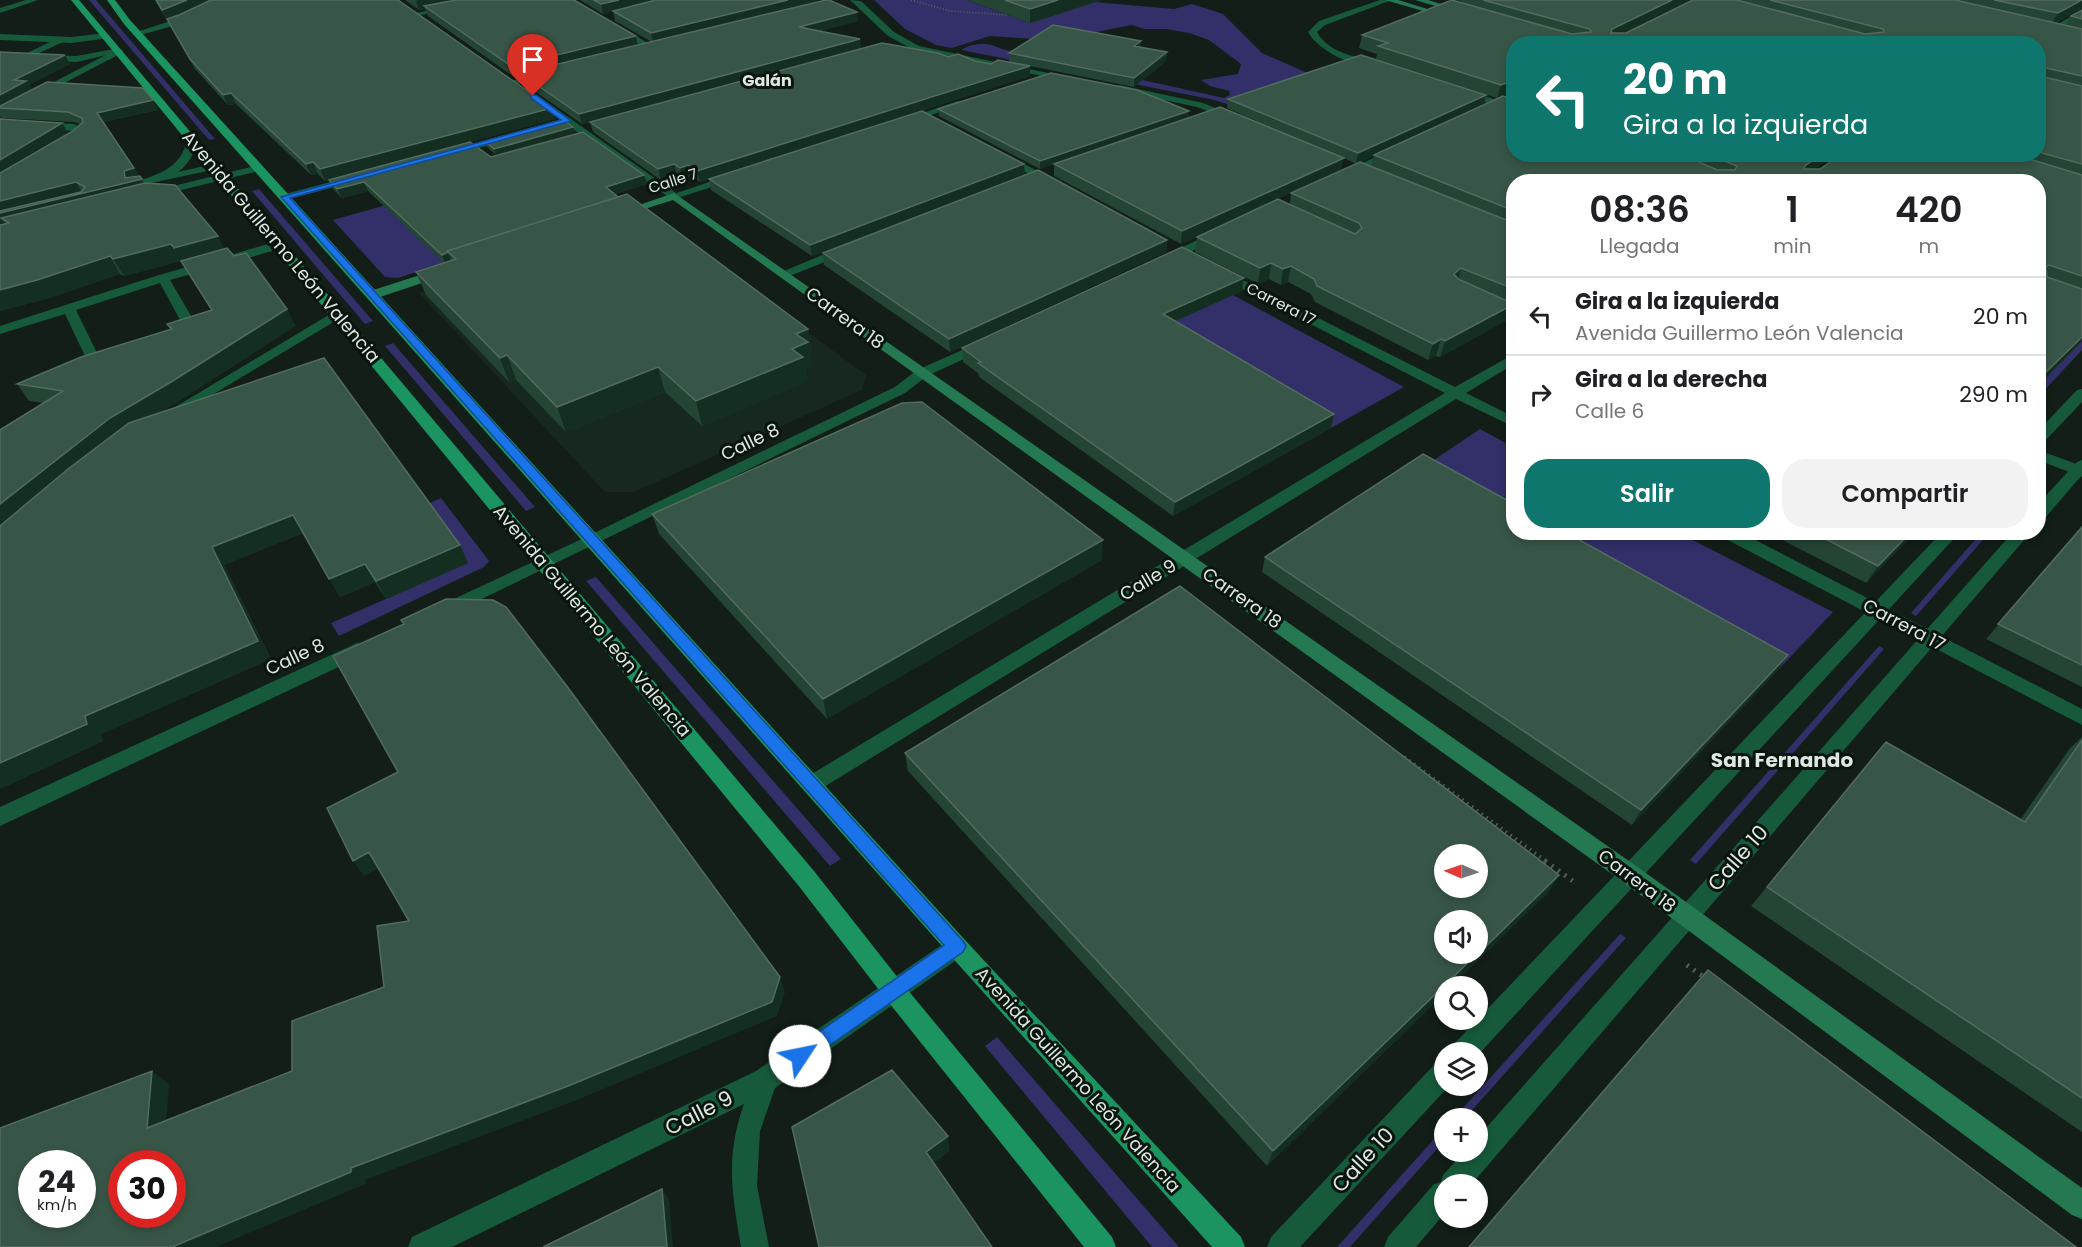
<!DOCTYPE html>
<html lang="es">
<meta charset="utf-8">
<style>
:root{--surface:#fff;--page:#f2f2f2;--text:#202124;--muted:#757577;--line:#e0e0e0;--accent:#0f766e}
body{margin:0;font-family:Poppins,sans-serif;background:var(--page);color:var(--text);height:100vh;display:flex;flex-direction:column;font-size:22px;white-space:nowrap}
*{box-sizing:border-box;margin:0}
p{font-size:20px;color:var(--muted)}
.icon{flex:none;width:33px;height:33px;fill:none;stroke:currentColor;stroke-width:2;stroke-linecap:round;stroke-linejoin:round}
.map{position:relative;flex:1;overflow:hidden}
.sheet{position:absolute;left:1506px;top:174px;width:540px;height:366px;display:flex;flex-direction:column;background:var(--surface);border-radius:24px;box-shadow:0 3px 9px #0003}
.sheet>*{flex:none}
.hud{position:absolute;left:1506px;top:36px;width:540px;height:126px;border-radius:24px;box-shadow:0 3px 9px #0003;background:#0f766e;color:#fff;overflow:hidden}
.needle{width:39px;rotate:272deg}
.buttons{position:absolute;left:1434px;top:844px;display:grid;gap:12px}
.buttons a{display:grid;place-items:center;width:54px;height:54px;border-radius:50%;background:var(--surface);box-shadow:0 3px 9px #0003;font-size:30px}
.speed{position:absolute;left:18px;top:1150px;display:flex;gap:12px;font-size:30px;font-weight:700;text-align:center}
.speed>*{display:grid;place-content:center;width:78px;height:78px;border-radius:50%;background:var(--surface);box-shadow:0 3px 9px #0003;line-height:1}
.speed small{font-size:15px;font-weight:400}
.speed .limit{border:9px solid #d22;background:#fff;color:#111}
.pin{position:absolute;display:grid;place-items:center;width:51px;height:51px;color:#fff;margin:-62px -26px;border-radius:50% 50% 50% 0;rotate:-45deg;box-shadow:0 0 6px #0007}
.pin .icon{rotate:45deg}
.me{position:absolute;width:66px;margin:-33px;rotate:56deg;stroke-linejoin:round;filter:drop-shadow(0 0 4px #0008)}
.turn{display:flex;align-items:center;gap:21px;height:126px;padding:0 18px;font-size:27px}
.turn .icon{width:78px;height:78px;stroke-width:2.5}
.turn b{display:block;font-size:42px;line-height:51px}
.eta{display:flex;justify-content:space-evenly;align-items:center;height:102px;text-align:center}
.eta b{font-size:36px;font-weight:600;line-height:42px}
.primary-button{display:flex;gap:12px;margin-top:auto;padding:12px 18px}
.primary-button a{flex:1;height:69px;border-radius:24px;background:var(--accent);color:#fff;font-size:24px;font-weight:600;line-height:69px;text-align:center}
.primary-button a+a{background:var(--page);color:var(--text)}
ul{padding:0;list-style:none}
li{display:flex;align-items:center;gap:18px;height:78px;padding:0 18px;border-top:2px solid var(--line)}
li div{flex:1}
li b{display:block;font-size:22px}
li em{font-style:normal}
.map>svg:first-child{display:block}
.built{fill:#17291f}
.green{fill:#322f69}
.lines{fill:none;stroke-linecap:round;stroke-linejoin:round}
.path-far2{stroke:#545e58;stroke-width:2;stroke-dasharray:1 2;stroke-linecap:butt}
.path-far1{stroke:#545e58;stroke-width:4;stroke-dasharray:1.5 4.5;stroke-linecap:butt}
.path{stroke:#545e58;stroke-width:5;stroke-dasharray:2 6;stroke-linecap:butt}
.service{fill:#165a3b;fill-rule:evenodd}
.minor{fill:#165a3b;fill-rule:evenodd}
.tertiary{fill:#165a3b;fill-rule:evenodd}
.secondary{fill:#247952;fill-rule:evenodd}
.primary{fill:#1b9461;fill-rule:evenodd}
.wall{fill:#244434;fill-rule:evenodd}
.shaded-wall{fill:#142e21}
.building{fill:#385647;stroke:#526c5f;stroke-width:1.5;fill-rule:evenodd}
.route{fill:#1a73e8;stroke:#114b97;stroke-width:1.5}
.labels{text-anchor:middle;stroke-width:6;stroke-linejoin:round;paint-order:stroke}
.far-street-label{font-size:15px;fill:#dfe7e2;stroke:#09150e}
.far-neighbourhood-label{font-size:16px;font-weight:bold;fill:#dfe7e2;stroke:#09150e}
.street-label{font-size:18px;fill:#dfe7e2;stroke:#09150e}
.neighbourhood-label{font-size:20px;font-weight:bold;fill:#dfe7e2;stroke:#09150e}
.near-street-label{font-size:21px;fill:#dfe7e2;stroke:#09150e}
</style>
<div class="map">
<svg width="2082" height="1247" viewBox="0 0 2082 1247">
<rect width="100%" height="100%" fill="#121e17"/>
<path class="built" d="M505 265 753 292 866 375 862 390 634 492H605L419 293Z"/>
<path class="green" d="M89 0H96L215 139 209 140Z
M874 0H967L1030 23 1095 2 1174 9 1192 4 1223 14 1262 53 1319 78 1234 106 1210 99 961 50C975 42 987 42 1002 49L1224 98 1230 95 1229 91 1210 86 1201 80 1238 74 1241 64 1209 40 1189 33 1166 29H1144L1132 25 1096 32H1080L1033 39 990 36 952 48 936 45 905 29Z
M259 189 373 321 365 324 252 191Z
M400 201 611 210 398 278 385 277 333 220Z
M1233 295 1404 387 1331 428 1161 327Z
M2082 341V350L2039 396V385Z
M393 343 535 507 526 511 385 346Z
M1480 429 1513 447V523L1419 470Z
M441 498 489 561 484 567 339 636 331 623 468 563 425 505Z
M1530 533H1679L1833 612 1777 671Z
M1981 533H1989L1916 616 1911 613Z
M596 577 841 859 830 866 586 581Z
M1879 646 1884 649 1696 864 1690 860Z
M1620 934 1626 938 1464 1119H1453Z
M997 1037 1179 1247H1152L985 1046Z
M1444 1128V1141L1350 1247H1337Z"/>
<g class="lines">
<path class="path-far2" d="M911 0 950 11 1008 15"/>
<path class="path-far1" d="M1404 757 1547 862"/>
<path class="path" d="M1545 861 1577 884
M1687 965 1705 978"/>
<path class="service" d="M60 37 63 38V42L35 55 77 56 119 48 123 51 77 62 23 60 19 57Z
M279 241 285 245 283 248 170 280 197 326 195 329H185L160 283 76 310 98 355 96 358H86L65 314 0 334V326L159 275Z"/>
<path class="minor" d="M26 0H38L0 13V8Z
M477 0H494L416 16 412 14Z
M850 0 861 1 894 32 919 46 1077 79 1072 82 914 50 888 36Z
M2082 10V15L2053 33 2046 31Z
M612 25H618L656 48 649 50 612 29Z
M106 33 110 36 109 38 72 43 0 40V34L72 37Z
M119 48 123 51 122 53 41 95 33 93Z
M547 71 552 74 550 76 513 85 508 82Z
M1119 85 1203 103 1240 118 1235 121 1197 107 1116 90 1114 88Z
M1514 93V100L1491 110 1483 108Z
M958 101 966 103 908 123 899 121Z
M0 120 74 124 87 130 68 144 63 141 75 131 0 126Z
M509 134 513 135V139L452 155 447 152Z
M1394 148 1399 151 1398 153 1347 177 1343 178 1338 175Z
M1004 154 1058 181 1059 183 1054 186 1050 185 1000 159V155Z
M733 174 738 177 737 179 674 199 668 196Z
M353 176 357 177V181L285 200 279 197 281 195Z
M1218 230 1224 234 1222 237 1168 262 1164 263 1158 259Z
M846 245 850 246V252L787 277 783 278 777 274Z
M1221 269 1455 387 1514 354V364L1466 393 1514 417V427L1456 399 819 790 812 792 805 790 802 784 805 778 1445 393 1217 276 1215 273 1217 270Z
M337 310 344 314 342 317 167 422H157L155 419Z
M985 340 990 341 992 344 990 347 927 376 905 393 451 614 445 616 439 614 436 610 439 606 588 536 895 387 917 370Z
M2038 450 2082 466V477L2038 460Z
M1718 532H1740L2082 709V725L1720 536Z
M357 643 364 645 366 650 364 655 0 826V807Z
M957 936 965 940 969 947 965 954 775 1088 760 1131 757 1186 769 1247H741C732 1193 725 1157 744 1104L452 1247H408L412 1237 756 1071 949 940Z"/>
<path class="tertiary" d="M220 0H231L183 23 137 36 133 33 177 19Z
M1380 0H1392L1325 25 1317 32C1329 54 1358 57 1380 63V67C1357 69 1319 52 1308 32L1319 21Z
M1464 89 1514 106V112L1461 94V90Z
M531 95H537L680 196 678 198H670L531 99Z
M192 138 197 141C194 154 189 164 178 172L213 164 218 167 217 169 132 187V183C157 175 180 169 187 141Z
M259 165 263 166V170L153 197 147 194 149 192Z
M2082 389V402L2043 443 2038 444V431L2077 390Z
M2082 460V475L2044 519 2038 520V504L2077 462Z
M1942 532H1960L1478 1055V1053H1451L1454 1044Z
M2013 532H2031L1471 1185H1444V1214L1416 1247H1384L1388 1237 1434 1184 1441 1182 1443 1175 1464 1152H1478V1137Z
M1444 1061V1086H1449L1300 1247H1267L1271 1237 1435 1064Z"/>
<path class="secondary" d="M1385 0H1398L1434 11 1430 13Z
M1415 0H1428L1464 11 1460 13Z
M674 193 1639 868 2082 1188V1219L2072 1215 1623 882 673 200 622 216 616 213Z
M442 268 446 269 448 272 446 275 377 298 372 299 366 295 367 292Z"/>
<path class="primary" d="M71 0H79L814 871 902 983 1112 1237 1116 1247H1084L886 999 798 885Z
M107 0H115L130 20 965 940 1241 1237 1245 1247H1212L949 954 124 24Z"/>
</g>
<path class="wall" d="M155 0H398L555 119 325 181 318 174 311 175 236 104 228 105 195 69Z
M405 0H574L638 45 652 42 615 21 613 11 603 14 580 0H816V2L858 21 820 31 860 39 861 48 626 112 948 57 991 64 1009 62V53L1141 48 1167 52 1166 61 1134 87 1030 66V76L769 160 1025 175 812 256 711 190 709 179 700 182 690 176 682 178 677 175 661 180 593 132 590 122 582 124 523 83 521 75 514 77 428 16 425 9 419 10Z
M967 0H1102L1030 23Z
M1457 0H1692L1625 33H1626L1693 0H2082V8L2056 23 2066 25 2071 16 2082 10V341L2038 385V182H1514V307L1509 319 1440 357 1436 356 1428 360 1315 302 1311 294 1288 282 1281 285 1269 279 1258 284 1195 252 1197 237 1181 244 1054 176V164L1040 169 939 116 938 109 1189 111V117L1291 136 1227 108 1228 99 1486 95 1484 105 1356 164 1344 158 1278 199 1290 204 1291 193 1371 166 1374 155 1497 98 1376 59 1377 54 1359 48 1362 35 1463 3V2ZM1514 44H2038V154H1842L1820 169H1814L1837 154H1514L1503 96Z
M0 52 65 55 70 64 29 85 32 90 47 82 143 88 153 100 158 110 103 122 144 183 175 185 218 236 224 249 227 248 234 256 246 253 287 309 295 326 182 399 157 414 324 358 460 545 468 563 386 599 375 582 340 597 303 533 224 565 271 659 101 734 103 741 0 789V430L43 403 29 401 17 384 81 357 170 330 167 324 211 310 181 261 124 276 120 274 49 298 0 311V119L62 123 68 133 35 153 73 131 80 124 74 122 1 118 0 116Z
M575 133 496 155 487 147 485 141Z
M491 157 644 175 647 184 615 194 808 329 812 352 809 354 812 366 805 369 807 381 702 426 665 392 566 432 516 380 509 382 426 295 416 272 444 263 368 191 342 198 333 189 329 180Z
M1167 240 1166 252 950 352 824 265 823 253Z
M1242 291 1175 321 1334 414 1331 428 1173 516 979 377 978 373 963 362 962 348Z
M652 514 1102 560 827 719 659 534Z
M2082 527V687L1986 639Z
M1767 532H1916L1866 583Z
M1265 557 1788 655 1777 671 1632 825 1262 572Z
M2082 737V1132L1751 906 1886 742 2020 820 2070 748Z
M905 753 1548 893 1444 987V994L1267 1166 908 771Z"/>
<path class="shaded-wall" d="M187 0H214L166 20 162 10Z
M419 0H466L424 6 425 9 419 10 416 1Z
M619 0H661L603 14 601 4Z
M788 0H816V3L653 43 651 33Z
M1058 0H1102L1030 23V9Z
M1672 0H1692L1608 42 1612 29Z
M2082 0V8L2050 26 2058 13Z
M857 12 858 21 800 36 799 27Z
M636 36 638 46 520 73 521 75 514 77 511 66Z
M860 39 861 48 582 124 579 114Z
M1141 41V49L1134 46Z
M1167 52 1166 61 1134 87V78Z
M65 55 70 64 29 85 32 90 0 108V95L14 80Z
M1030 66V76L700 182 697 171Z
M1514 80V92L1497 98 1501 85Z
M231 93 236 104 228 105 223 95Z
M1486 95 1484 105 1356 164 1358 153Z
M153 100 158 110 102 122 97 113Z
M552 108 555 119 325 181 320 169Z
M1189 111V118L1040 169V161Z
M62 123 68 133 0 174V160Z
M573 127 575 133 496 155 494 149Z
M1822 154H1837L1798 180 1805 166Z
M1344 158 1341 170 1181 244 1182 231Z
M313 162 318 174 311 175 306 164Z
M674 164 677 175 661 180 658 169Z
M1024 164 1025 175 812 256 810 245Z
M688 165 690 176 682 178 680 168Z
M134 168 148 190 1 218 6 224 0 226V213L127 183 125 178 124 171Z
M644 175 647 184 608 196 606 187Z
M76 182 82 193 0 213V201Z
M364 182 368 191 342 198 337 189Z
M218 236 227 253 183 266 174 248Z
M1167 240 1166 252 950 352 949 339Z
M171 244 181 261 124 276 113 259Z
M448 253 452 262 446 264 442 255Z
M110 256 120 274 49 298 0 311V290Z
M1271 263 1269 279 1258 284 1260 268Z
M1291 266 1288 282 1281 285 1283 269Z
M1461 268 1457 284 1454 274Z
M1244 278 1242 291 1162 327 1163 314Z
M1514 304 1509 319 1440 357 1445 341Z
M287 309 295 326 182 399 122 435 0 533V504L110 418Z
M808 329 812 352 809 354 812 366 805 369 807 381 702 426 696 401 796 334Z
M2082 337V341L2038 385V380Z
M1441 339 1436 356 1428 360 1433 344Z
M507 355 516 380 509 382 500 358Z
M658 367 665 392 566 432 557 407Z
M1334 414 1331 428 1173 516 1175 502Z
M293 515 303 533 224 565 271 659 101 734 103 741 0 789V763L85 716 212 547Z
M1911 532H1916L1866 583 1878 566Z
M1103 540 1102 560 827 719 823 699Z
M460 545 468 563 386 599 376 581Z
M365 564 375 582 340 597 329 579Z
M1788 655 1777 671 1632 825 1641 810Z
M369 852 381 867 364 876 353 861Z
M1559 875 1548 893 1451 987H1444V994L1267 1166 1273 1151Z
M780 977 785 992 777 1016 577 1100 365 1180V1184L216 1247H172Z
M152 1071 169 1084 165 1141 147 1128Z
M948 1136 950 1151 929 1167 926 1152Z
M662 1189 669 1199 673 1247H667Z"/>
<path class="building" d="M156 0H187L162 10Z
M211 0H398L552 108 320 169 313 162 306 164 231 93 223 95 190 59 167 19 179 15Z
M456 0H574L636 36 511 66 424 6Z
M594 0H619L601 4Z
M656 0H788L651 33 613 11Z
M826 0H829L857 12 799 27 860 39 579 114 520 73Z
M1005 0H1058L1030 9Z
M1452 0 1572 34 1591 32 1590 29 1483 0H1672L1612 29 1611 33H1626L1693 0H1737L1865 34 1884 32 1883 29 1770 0H1955L2082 29V76L2046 68 2044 70V77L2082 86V164L2038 152V44H1514V80L1501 85 1378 46 1388 43 1362 35Z
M1994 0H2082L2058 13Z
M2082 10V19L2071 16Z
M1053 25 1141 41 1134 46 1167 52 1134 78 1009 53Z
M882 43 938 53 948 57 958 54 975 61 991 64 998 60 1030 66 697 171 688 165 680 168 674 164 658 169 590 122Z
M0 52 65 55 14 80 26 81 0 95Z
M1361 55 1486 95 1358 153 1228 99Z
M1051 73 1137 90 1189 111 1040 161 938 109Z
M47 82 143 88 153 100 97 113 134 168 124 171 125 178 140 176 142 179 0 213V211L81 192 85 187 76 182 0 201V173L73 131 83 122 82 118 68 112 0 108V106Z
M1503 96 1514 99V154H1681L1717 170H1735L1737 166 1707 154H1822L1805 166 1804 169H1820L1842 154H2013L2082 175V276L2049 265 2046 267 2047 277 2082 289V337L2038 380V182H1514V211L1374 155Z
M1220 107 1344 158 1182 231 1054 164Z
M922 111 1024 164 810 245 709 179Z
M0 119 62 123 0 160Z
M563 120 573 127 494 149 485 141Z
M583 132 644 175 606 187 618 197 447 251 448 252 442 255 364 182 337 189 329 180 470 142 491 157Z
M1360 162 1514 223V289L1461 268 1454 274 1458 279 1514 304 1445 341 1441 339 1433 344 1317 286 1314 279 1291 266 1283 269 1271 263 1260 268 1197 237 1278 199 1355 234 1362 228 1359 223 1291 193Z
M1038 170 1167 240 949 339 823 253Z
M145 183 175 185 218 236 174 248 171 244 113 259 110 256 37 280 0 290V225L9 223 1 218Z
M627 194 808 329 796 334 808 342 792 349 803 357 696 401 658 367 557 407 507 355 500 358 416 272 456 259 447 251Z
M1182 247 1244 278 1163 314 1334 414 1175 502 978 363 981 362 962 348Z
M227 248 234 256 246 253 287 309 171 382 110 418 0 504V430L63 391 17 384 81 357 172 329 167 324 212 310 181 261Z
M324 358 460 545 376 581 365 564 329 579 293 515 212 547 258 641 85 716 87 724 0 763V526L68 469 129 423Z
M922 402 1103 540 823 699 652 514 902 403Z
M1423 454 1514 504V532H1565L1788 655 1641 810 1265 557Z
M2082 527V665L1998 624Z
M1812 532H1911L1878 566Z
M1180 586 1559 875 1478 954V921H1444V954H1477L1273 1151 905 753ZM1444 855H1478V888H1444Z
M446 599 493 600 506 607 569 689 780 977 772 1002 568 1086 351 1168V1172L172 1247H0V1128L152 1071 147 1128 292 1071V1021L384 987 377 926 409 921 369 852 353 861 327 808 398 772 333 656 404 624 401 620ZM32 1164H82V1215H32ZM122 1164H172V1215H122Z
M2082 740V1098L1767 887 1886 742 2025 822Z
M1708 970 2076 1247H1469Z
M892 1070 948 1136 926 1152 992 1247H819L792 1127Z
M662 1189 667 1247H543Z"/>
<path class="route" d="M531 95H536L571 121 290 198 963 941 966 946 963 952 800 1066 793 1063 790 1056 793 1050 944 945 281 197 561 120 531 98Z"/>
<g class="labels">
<g class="far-street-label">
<text transform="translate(673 181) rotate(-18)" y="5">Calle 7</text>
<text transform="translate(1281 304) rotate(27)" y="5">Carrera 17</text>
</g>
<g class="far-neighbourhood-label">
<text x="767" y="86">Galán</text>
</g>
<g class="street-label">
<text transform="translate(281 247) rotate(50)" y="6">Avenida Guillermo León Valencia</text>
<text transform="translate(845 318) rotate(36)" y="6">Carrera 18</text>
<text transform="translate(750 442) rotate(-26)" y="6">Calle 8</text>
<text transform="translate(1148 580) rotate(-31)" y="6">Calle 9</text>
<text transform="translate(1242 598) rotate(35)" y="6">Carrera 18</text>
<text transform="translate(592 621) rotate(50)" y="6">Avenida Guillermo León Valencia</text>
<text transform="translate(1904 625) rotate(28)" y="6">Carrera 17</text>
<text transform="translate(295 657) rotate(-25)" y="6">Calle 8</text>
<text transform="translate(1637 881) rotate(37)" y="6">Carrera 18</text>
<text transform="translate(1078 1080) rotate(48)" y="6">Avenida Guillermo León Valencia</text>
</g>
<g class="neighbourhood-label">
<text x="1782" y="767">San Fernando</text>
</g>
<g class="near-street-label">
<text transform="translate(1738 858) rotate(-49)" y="7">Calle 10</text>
<text transform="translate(699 1113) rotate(-27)" y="7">Calle 9</text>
<text transform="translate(1363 1160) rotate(-47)" y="7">Calle 10</text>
</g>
</g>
</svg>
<div class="buttons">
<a><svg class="needle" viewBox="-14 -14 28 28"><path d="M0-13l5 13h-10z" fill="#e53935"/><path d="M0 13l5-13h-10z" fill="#757577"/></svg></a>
<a><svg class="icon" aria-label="sound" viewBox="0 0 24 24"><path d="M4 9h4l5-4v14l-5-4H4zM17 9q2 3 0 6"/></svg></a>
<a><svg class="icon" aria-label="search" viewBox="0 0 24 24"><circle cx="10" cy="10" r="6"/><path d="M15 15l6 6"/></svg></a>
<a><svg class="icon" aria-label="layers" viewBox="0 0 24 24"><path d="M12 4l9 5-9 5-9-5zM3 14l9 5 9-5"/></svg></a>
<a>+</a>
<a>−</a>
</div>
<div class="speed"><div>24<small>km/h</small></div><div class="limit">30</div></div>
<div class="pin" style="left:533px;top:96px;background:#d93025"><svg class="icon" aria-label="arrive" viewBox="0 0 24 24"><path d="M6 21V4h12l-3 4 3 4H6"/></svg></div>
<svg class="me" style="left:800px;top:1056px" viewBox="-20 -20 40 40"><circle r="19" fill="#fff"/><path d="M0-13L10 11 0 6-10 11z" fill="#1a73e8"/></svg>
<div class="hud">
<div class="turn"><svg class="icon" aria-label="left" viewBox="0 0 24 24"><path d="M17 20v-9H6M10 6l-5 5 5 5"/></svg><div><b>20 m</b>Gira a la izquierda</div></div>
</div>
<section class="sheet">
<div class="eta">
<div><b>08:36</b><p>Llegada</p></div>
<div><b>1</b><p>min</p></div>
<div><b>420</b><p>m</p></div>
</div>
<ul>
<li><svg class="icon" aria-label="left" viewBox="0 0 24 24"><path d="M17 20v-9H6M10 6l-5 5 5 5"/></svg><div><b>Gira a la izquierda</b><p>Avenida Guillermo León Valencia</p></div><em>20 m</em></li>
<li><svg class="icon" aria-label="right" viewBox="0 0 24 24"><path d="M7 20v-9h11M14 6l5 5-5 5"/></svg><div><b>Gira a la derecha</b><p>Calle 6</p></div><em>290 m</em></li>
</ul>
<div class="primary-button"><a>Salir</a><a>Compartir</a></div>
</section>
</div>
